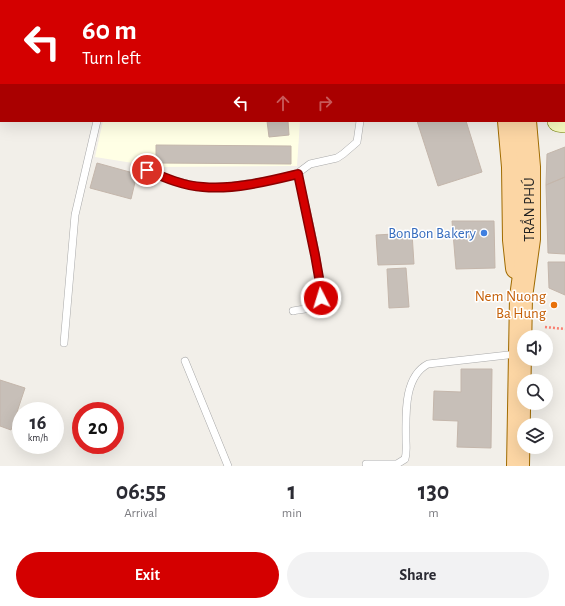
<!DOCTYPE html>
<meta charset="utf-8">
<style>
:root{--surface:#fff;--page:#f2f2f3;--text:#2b2b33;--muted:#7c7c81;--accent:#d40000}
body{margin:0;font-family:"Alegreya Sans",sans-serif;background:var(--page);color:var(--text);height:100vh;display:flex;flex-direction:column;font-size:15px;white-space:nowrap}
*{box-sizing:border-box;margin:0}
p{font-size:13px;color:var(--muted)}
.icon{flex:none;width:22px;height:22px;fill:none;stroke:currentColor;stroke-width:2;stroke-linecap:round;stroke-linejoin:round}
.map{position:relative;height:466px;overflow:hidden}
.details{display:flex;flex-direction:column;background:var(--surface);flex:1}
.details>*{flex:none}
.banner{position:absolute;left:0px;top:0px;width:565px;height:122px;box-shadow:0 4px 16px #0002;background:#d40000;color:#fff;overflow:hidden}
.fabs{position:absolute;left:517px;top:330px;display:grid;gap:8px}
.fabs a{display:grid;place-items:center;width:36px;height:36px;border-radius:50%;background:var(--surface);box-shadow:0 4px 16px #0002;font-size:20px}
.speed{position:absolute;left:12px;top:402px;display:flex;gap:8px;font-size:20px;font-weight:700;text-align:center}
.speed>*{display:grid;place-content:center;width:52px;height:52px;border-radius:50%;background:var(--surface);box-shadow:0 4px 16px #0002;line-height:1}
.speed small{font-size:10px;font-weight:400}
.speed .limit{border:6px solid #d22;background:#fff;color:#111}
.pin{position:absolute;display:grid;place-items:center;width:34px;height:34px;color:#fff;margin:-17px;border:2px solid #fff;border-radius:50%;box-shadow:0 1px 4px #0007}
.me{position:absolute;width:44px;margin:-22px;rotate:355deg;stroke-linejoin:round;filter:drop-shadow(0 0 3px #0008)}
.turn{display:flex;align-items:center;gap:14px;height:84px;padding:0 16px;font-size:18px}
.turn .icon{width:52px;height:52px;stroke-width:2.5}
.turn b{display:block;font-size:28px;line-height:34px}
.lanes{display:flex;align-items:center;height:38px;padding:0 16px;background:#0003;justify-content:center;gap:20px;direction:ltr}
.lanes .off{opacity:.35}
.eta{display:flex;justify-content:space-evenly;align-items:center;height:68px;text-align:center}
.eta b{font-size:24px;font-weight:700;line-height:28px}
.primary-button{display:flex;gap:8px;margin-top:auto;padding:8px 16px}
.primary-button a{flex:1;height:46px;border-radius:24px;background:var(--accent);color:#fff;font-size:16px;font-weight:700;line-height:46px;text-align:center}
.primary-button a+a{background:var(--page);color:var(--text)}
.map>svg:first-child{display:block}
.education{fill:#ffffe5}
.building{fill:#c7bfb8;stroke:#c4b6ab}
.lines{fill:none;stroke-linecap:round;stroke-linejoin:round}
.lane-casing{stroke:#a9a9a9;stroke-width:8}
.secondary-casing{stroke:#707d05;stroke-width:22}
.primary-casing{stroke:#a06b00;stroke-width:24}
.path{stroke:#fa8072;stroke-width:2.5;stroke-dasharray:2 2;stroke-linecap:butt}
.lane{stroke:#fff;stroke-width:7}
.secondary{stroke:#f7fabf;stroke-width:21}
.primary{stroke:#fcd6a4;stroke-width:22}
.route-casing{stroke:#8a0000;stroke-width:10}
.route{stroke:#d40000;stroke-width:7}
.shop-dot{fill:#3f7fe0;stroke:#fff;stroke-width:1.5}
.food-dot{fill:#e8710a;stroke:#fff;stroke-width:1.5}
.labels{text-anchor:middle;stroke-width:3;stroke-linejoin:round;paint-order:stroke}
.street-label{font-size:15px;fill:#222;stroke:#fff}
.shop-label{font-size:15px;fill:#366cbe;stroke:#fff;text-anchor:end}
.food-label{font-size:15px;fill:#c56008;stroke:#fff;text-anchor:end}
</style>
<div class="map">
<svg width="565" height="466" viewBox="0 0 565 466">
<rect width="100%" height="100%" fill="#f2efe9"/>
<path class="education" d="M103 121H300L297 166 158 167 95 157Z"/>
<path class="building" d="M130 0H157V1H130Z
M197 0H241L197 1Z
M299 0H316V1H299Z
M391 0H427V1H388Z
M522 0H565V10H564V1Z
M267 121H288L289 135 269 137Z
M417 121H466L482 172 438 186Z
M156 145 291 146V164L156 163Z
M565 147V177L546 185 547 154Z
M97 163 137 174 131 199 90 188Z
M565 177V254L548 253 546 185Z
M452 221H494L495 268 456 269Z
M412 233 414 264 378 265 376 235Z
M548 262H565V295L549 288Z
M406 268 409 307 389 308 387 269Z
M461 369H492L491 448 457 447 458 421 433 420 434 391 461 392Z
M0 380 25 388 11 430 0 426Z"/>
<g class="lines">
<g class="lane-casing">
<path id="lane" d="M351 0 352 1
M119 1V0
M336 1 337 0
M0 88H1
M147 171 171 180 204 188 232 186 272 180 298 173 310 164 337 158 343 154 357 142 360 121
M293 311C301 309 313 310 319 302 327 291 302 192 298 173
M64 343 75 215 97 121
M185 361 228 466
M366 464H397L405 459C407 452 406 446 406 440 406 416 403 377 428 364L517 354"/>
</g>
<g class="secondary-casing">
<path id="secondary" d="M558 121 565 122"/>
</g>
<g class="primary-casing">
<g id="primary">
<path d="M464 0V1"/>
<path d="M481 0V1"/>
<path d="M509 121 513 167 514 240 517 268"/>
<path id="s1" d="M518 466 521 297 529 239V167L525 121"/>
</g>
</g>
<path class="path" d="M545 327 565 329"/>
<use href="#lane" class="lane"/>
<use href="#secondary" class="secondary"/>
<use href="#primary" class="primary"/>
</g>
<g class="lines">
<g class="route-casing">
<path id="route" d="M147 170C165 178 184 186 203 187 233 190 269 181 298 174L315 255 321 289V298"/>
</g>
<use href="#route" class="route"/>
</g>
<circle class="shop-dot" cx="484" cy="233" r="4"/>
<circle class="food-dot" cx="554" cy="305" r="4"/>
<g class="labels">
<g class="street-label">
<text dy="5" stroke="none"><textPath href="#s1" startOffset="257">TRẦN PHÚ</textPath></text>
</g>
<g class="shop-label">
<text x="476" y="238">BonBon Bakery</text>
</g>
<g class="food-label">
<text x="546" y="301">Nem Nuong<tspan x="546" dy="17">Ba Hung</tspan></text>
</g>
</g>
</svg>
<div class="fabs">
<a><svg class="icon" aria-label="sound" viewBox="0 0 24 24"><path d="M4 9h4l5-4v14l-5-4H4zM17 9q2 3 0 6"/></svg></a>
<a><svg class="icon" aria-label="search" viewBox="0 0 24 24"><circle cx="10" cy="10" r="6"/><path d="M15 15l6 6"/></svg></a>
<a><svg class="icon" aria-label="layers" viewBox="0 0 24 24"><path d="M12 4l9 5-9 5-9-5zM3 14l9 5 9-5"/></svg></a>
</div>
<div class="speed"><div>16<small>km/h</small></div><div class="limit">20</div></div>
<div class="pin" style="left:147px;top:170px;background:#d93025"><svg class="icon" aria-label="arrive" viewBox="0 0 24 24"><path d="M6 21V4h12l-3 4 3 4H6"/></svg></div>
<svg class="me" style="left:321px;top:298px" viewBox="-20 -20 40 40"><circle r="17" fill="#d40000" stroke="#fff" stroke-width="3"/><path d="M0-11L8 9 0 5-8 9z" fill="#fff"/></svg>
<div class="banner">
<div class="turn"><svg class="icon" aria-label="left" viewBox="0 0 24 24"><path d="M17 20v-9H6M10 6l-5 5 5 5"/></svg><div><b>60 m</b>Turn left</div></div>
<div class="lanes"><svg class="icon" aria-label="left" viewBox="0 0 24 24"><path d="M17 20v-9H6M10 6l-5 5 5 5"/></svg><svg class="icon off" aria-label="ahead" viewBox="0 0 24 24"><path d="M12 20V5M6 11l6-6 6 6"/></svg><svg class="icon off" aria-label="right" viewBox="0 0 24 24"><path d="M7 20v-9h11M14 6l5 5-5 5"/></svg></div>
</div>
</div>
<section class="details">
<div class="eta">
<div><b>06:55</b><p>Arrival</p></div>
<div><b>1</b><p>min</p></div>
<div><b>130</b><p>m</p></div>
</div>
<div class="primary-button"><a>Exit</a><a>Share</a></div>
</section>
